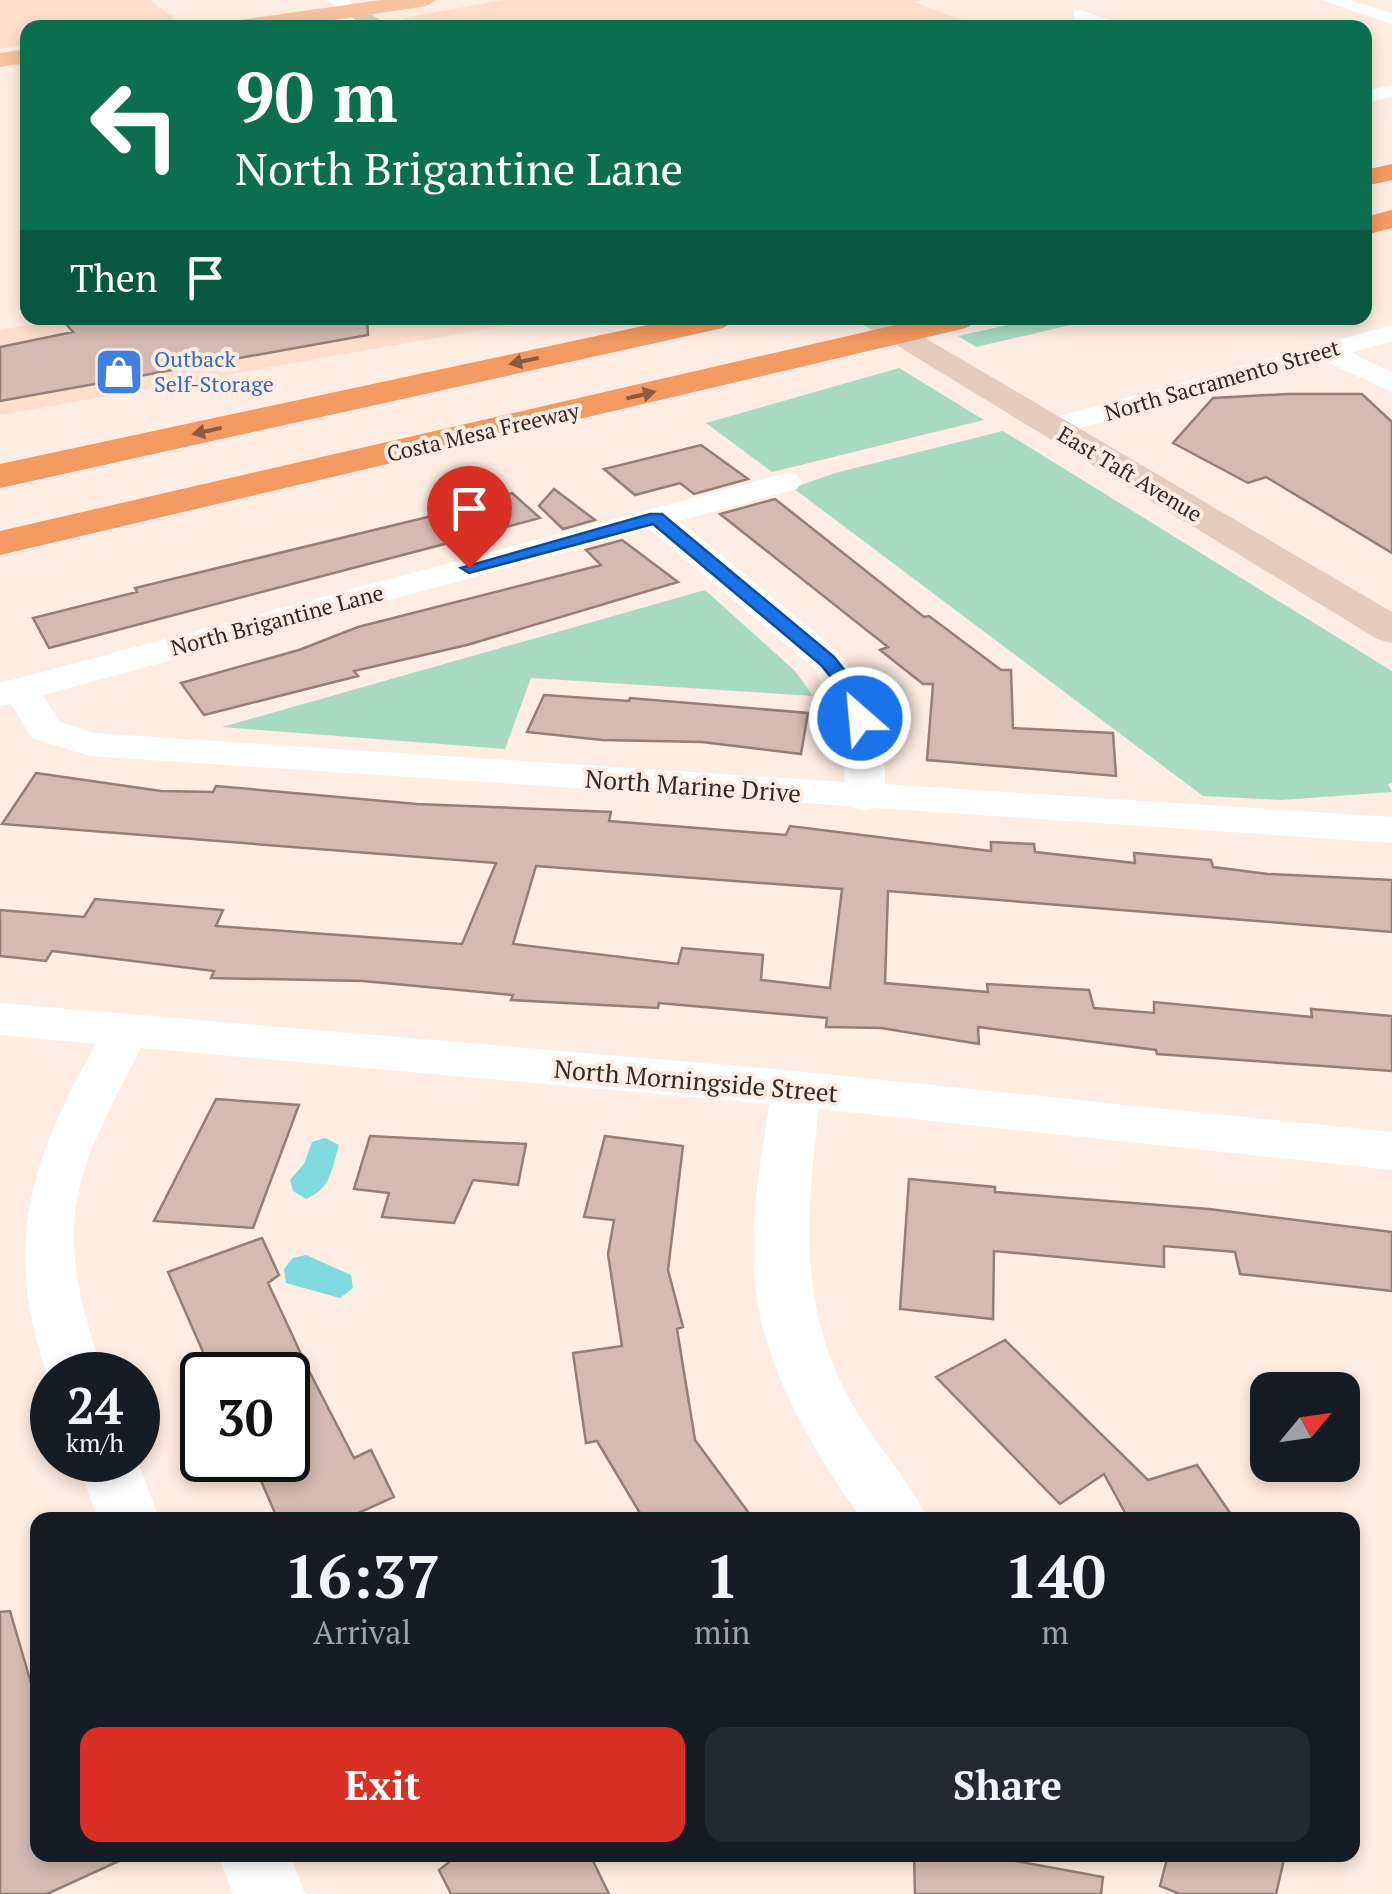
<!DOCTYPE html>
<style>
:root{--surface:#171b24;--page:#242831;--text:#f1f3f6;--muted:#9ea1a6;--accent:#d93025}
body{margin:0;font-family:"PT Serif",serif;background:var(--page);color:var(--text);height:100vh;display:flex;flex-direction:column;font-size:38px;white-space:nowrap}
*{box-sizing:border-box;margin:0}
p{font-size:32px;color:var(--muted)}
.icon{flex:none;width:55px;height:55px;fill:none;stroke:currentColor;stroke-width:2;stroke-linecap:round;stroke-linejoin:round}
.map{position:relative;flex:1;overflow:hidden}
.side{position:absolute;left:30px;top:1512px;width:1330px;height:350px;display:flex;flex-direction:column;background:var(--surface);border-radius:20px;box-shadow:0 5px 15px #0003}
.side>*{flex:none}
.guide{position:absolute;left:20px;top:20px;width:1352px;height:305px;border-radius:20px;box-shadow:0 5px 15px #0003;background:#0b6e4f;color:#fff;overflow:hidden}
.needle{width:65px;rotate:61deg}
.buttons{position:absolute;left:1250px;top:1372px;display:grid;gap:20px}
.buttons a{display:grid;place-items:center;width:110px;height:110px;border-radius:20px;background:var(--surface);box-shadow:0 5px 15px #0003;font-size:50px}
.speed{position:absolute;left:30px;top:1352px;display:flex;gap:20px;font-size:50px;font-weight:700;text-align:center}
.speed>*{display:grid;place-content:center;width:130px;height:130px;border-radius:50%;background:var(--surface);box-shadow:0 5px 15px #0003;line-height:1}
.speed small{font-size:25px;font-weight:400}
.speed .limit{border:5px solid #111;border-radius:15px;background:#fff;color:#111}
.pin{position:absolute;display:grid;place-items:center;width:85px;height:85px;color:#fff;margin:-102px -42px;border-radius:50% 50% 50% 0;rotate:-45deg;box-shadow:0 0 10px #0007}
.pin .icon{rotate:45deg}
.me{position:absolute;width:110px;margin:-55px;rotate:333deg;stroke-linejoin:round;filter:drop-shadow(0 0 8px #0008)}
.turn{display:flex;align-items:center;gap:35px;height:210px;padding:0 50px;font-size:45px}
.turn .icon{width:130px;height:130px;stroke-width:2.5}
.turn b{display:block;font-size:70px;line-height:85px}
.then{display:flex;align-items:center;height:95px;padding:0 50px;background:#0003;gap:20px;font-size:38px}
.eta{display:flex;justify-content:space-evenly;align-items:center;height:170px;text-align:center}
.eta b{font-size:60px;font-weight:700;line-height:70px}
.button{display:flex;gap:20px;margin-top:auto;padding:20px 50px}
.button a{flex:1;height:115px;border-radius:20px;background:var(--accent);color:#fff;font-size:40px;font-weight:700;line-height:115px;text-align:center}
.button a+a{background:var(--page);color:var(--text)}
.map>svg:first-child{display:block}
.built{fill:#fedfce}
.green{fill:#a8dac2}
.water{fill:#7edadc}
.building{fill:#d4bab2;stroke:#957e76;stroke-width:2.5;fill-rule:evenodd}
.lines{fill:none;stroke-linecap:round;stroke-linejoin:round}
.minor{fill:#fff;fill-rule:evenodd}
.secondary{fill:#e4cbbc;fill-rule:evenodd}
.primary{fill:#f8c2a1;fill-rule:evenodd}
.motorway{fill:#f39962;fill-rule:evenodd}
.oneway{fill:#895b40}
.route{fill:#1a73e8;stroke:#114b97;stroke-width:2.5}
.labels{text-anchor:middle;stroke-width:8;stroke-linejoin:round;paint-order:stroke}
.far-shop-label{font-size:22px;fill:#366cbe;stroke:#ffece2;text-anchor:start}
.far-street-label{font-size:22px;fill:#322925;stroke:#ffece2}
.street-label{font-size:25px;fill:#322925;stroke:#ffece2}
</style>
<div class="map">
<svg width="1392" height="1894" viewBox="0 0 1392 1894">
<rect width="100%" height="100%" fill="#ffece2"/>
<path class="built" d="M0 0H150L181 24 28 28 27 45 0 49Z
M503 0H921L914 2 980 27 420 28 403 18Z
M49 318H548L0 415V330L50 321Z"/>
<path class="green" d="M1040 318H1100L976 347 958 336Z
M899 368 984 420 772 472 706 423Z
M1003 431 1392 671V783L1388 784 1392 792 1281 800 1203 796 793 488 835 473Z
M705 590 795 671 813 696 531 678 505 749 222 727Z"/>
<path class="water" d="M325 1138 339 1145C331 1169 332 1188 306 1199L293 1191 290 1180 304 1164 312 1142Z
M306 1255 351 1275 353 1288 340 1298 286 1283 284 1269 293 1258Z"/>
<path class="building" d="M61 318H367L368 335 0 401V347L73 332Z
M1288 394H1362L1392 422V553L1266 477 1248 483 1173 443 1213 398Z
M701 445 748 479 694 494 680 483 635 495 604 469Z
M554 489 595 520 563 529 539 506Z
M512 493 540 518 487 532 459 506Z
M775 499 924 617 929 616 1001 670H1011L1013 728 1113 733 1116 776 927 760 933 684H923L880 650 888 647 720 514Z
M444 513 452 542 49 648 33 618 137 592 135 588Z
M622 540 678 582 467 645 354 671 358 676 204 715 181 683 299 650 358 627 601 565 586 550Z
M544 695 629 701 630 698 808 713 801 754 702 742 602 740 527 732Z
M36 773 161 791 213 792 216 786 417 804 611 812 609 821 786 835 790 826 991 851V842L1034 844 1035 852 1135 863 1134 853 1211 860 1213 867 1268 874 1392 880V932L888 891 885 983 988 992 987 984 1089 990 1094 1008 1154 1013V1002L1312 1017 1311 1009 1392 1016V1071L1157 1054 1156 1050 978 1027 979 1044 881 1028 826 1027 827 1018 659 1003 658 1008 511 1000 513 995 363 981 211 978 214 971 52 951 46 961 0 956V910L84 917 95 899 223 910 216 926 462 944 496 863 2 824ZM536 866 842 889 830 988 761 980 763 955 682 948 678 964 513 944Z
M216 1099 299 1105 253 1228 154 1221Z
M370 1136 526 1144 518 1185 473 1180 454 1223 382 1217 389 1193 354 1189Z
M605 1136 683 1146 668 1270 683 1327 677 1329 695 1440 754 1520H644L597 1441 586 1443 573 1353 622 1346 608 1254 614 1220 584 1217Z
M909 1179 995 1187V1192L1209 1209 1392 1232V1291L1240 1274 1235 1252 1164 1246V1267L994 1251 993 1319 900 1309Z
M262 1238 279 1275 268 1283 308 1369 354 1458 371 1450 394 1497 343 1520H278L252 1460H288V1375H213L168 1272Z
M1005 1340 1148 1480 1197 1465 1235 1520H1129L1104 1474 1060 1504 936 1377Z
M10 1611 38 1707V1855H132L47 1894H0V1612Z
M458 1855H590L609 1894H451L439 1870Z
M914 1855H983L1103 1877 1101 1894H915Z
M1168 1855H1285L1276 1894H1180L1160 1886Z"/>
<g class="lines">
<path class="minor" d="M327 0H349L362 10 347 14Z
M1322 0H1349L1392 13V24Z
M1080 10 1122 24 1124 28H1097L1074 19V11Z
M1392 85V97L1365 103V91Z
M1392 325V341L1352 353 1392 372V392L1324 361 1052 436 1037 427 1041 421Z
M786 473 797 475 802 482 797 489 679 521C712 547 744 573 776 600 846 657 885 686 885 784L1392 817V843L876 808 864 811 849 806 90 756 32 738 11 704 0 706V683L8 681ZM649 529 815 669 841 726 845 782 94 733 60 722 43 695Z
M0 1003 796 1071 1392 1132V1170L819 1109C806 1217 797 1314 857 1412 879 1448 910 1481 928 1520H862C809 1444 757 1359 753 1263 751 1210 762 1157 769 1104L141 1048C69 1184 52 1225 104 1375H52V1388C0 1252 28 1164 96 1044L0 1035Z
M77 1460H137L160 1520H98Z
M218 1855H290L305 1894H233Z"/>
<path class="secondary" d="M353 3 393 28H366L342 10Z
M852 318H891L1392 612V643L1377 639Z"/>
<path class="primary" d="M381 0H437L426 6 282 28H222L233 21Z
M28 49V63L0 67V53Z"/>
<path class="motorway" d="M1392 164V180L1365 186V170Z
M1392 210V228L1365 235V217Z
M680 318H739L723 328 0 488V464Z
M926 318H982L966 328 0 555V531Z"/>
</g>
<defs><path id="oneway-solid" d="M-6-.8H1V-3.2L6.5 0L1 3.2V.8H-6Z" transform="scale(2.5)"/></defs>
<g class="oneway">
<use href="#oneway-solid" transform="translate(524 361) rotate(168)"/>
<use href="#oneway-solid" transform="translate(641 395) rotate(-13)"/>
<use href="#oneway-solid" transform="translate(207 431) rotate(168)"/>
</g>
<path class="route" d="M650 514H662L834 657 856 685 870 718 867 722H854L838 686 821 665 653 524 469 573 461 568Z"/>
<defs>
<g id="shop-square" transform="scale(2.5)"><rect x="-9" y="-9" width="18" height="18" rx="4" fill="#3f7fe0" stroke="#ffece2"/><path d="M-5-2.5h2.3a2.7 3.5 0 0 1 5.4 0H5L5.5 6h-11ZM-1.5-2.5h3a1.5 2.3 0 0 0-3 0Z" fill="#fff"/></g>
</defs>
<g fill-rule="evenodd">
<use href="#shop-square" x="119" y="372"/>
</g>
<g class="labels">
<g class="far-shop-label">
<text x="154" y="367">Outback<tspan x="154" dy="25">Self-Storage</tspan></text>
</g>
<g class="far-street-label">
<text transform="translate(1222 380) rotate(-16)" y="8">North Sacramento Street</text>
<text transform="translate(483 432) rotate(-13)" y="8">Costa Mesa Freeway</text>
<text transform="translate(1130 474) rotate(31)" y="8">East Taft Avenue</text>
<text transform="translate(277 620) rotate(-15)" y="8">North Brigantine Lane</text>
</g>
<g class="street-label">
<text transform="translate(693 786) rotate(4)" y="9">North Marine Drive</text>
<text transform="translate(696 1081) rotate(5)" y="9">North Morningside Street</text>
</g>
</g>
</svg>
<div class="buttons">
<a><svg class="needle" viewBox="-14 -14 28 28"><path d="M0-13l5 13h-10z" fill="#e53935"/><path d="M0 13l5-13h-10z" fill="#9ea1a6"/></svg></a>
</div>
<div class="speed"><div>24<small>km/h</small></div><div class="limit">30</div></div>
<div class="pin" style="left:469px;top:568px;background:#d93025"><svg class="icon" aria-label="arrive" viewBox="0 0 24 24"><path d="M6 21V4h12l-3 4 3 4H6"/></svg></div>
<svg class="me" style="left:860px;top:718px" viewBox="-20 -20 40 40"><circle r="17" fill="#1a73e8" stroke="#fff" stroke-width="3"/><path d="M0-11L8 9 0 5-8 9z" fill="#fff"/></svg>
<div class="guide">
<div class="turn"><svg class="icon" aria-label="left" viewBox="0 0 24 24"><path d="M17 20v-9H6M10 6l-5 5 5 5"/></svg><div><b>90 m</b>North Brigantine Lane</div></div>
<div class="then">Then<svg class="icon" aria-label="arrive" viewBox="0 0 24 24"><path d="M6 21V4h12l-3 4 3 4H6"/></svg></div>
</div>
<section class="side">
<div class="eta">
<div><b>16:37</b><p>Arrival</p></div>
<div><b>1</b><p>min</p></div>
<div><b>140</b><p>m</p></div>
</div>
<div class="button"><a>Exit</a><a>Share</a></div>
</section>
</div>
